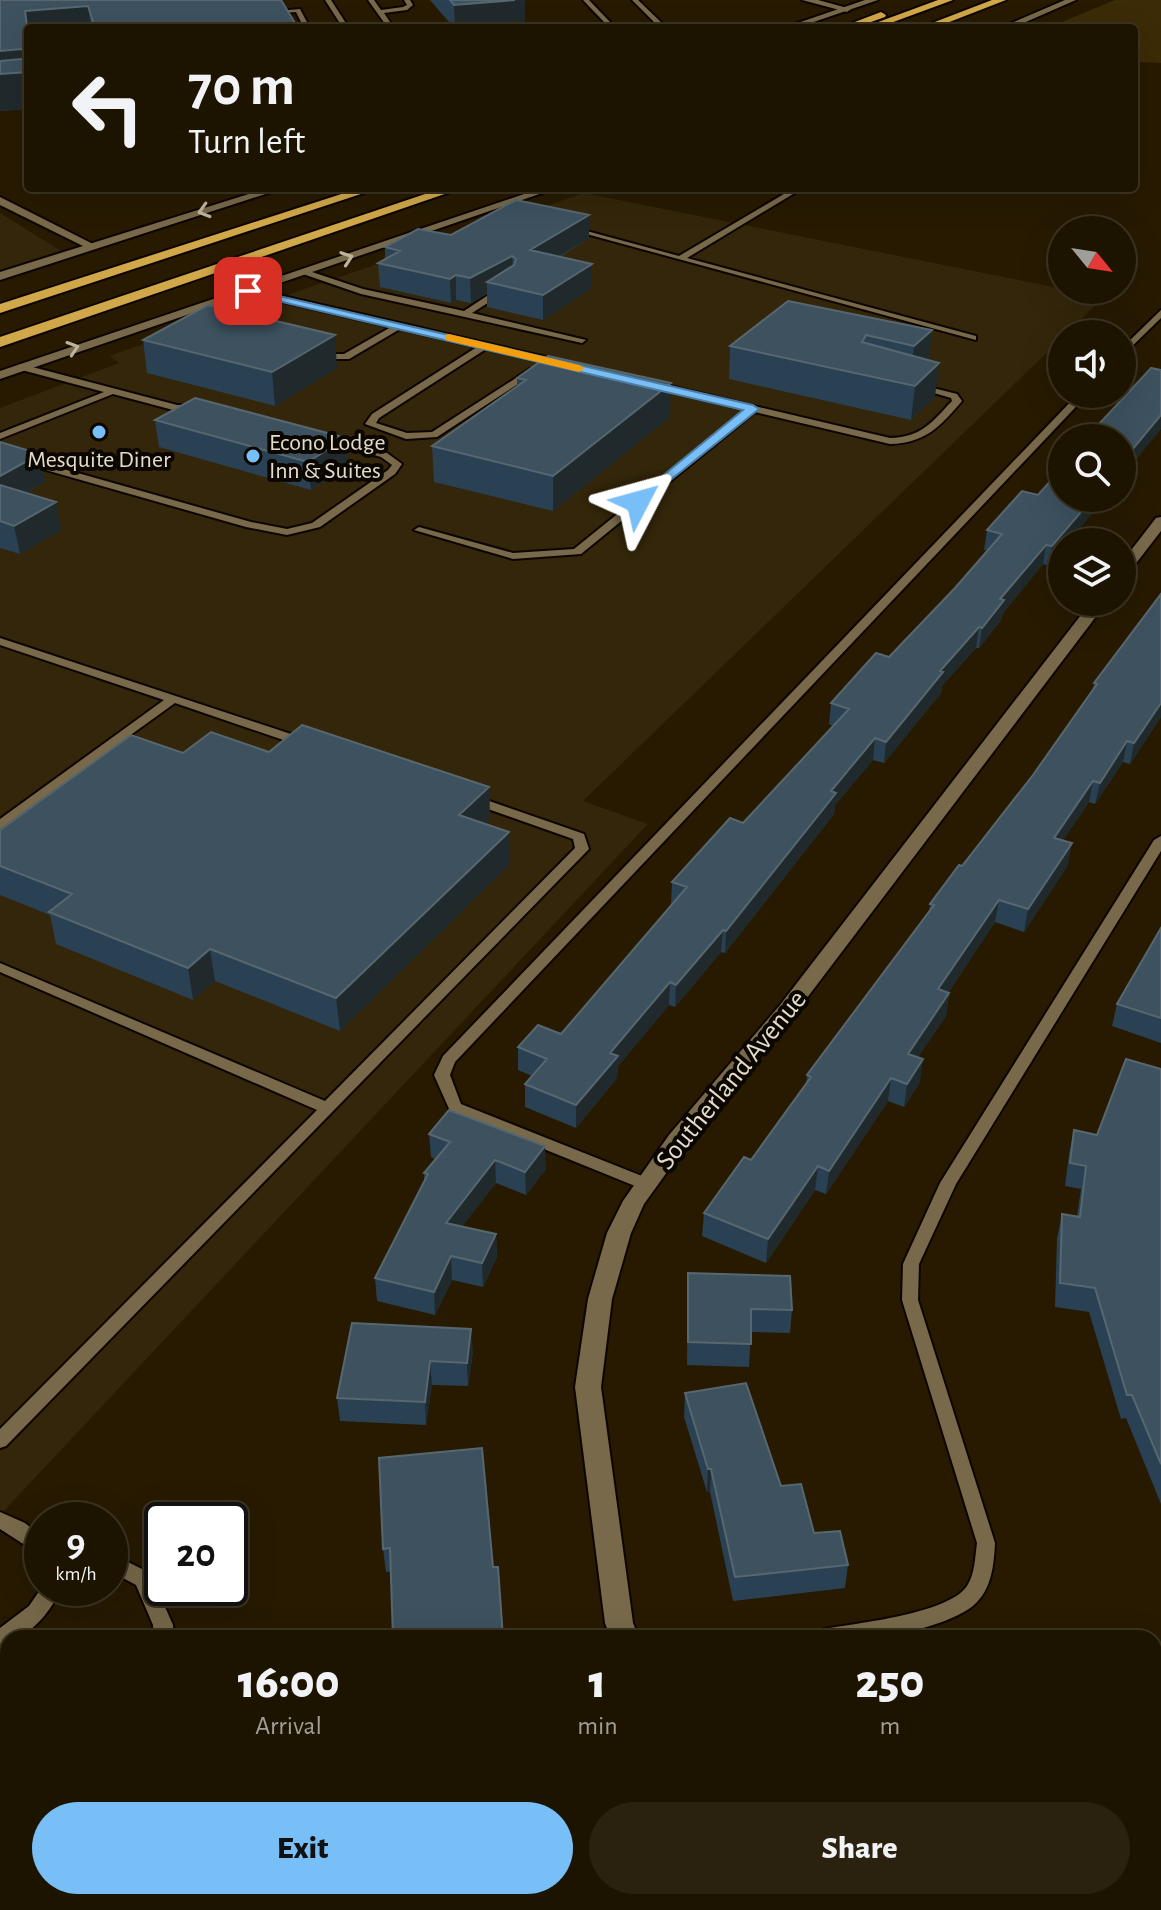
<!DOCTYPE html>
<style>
:root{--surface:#1d1400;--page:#2a210f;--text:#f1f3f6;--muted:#a09e99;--line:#3b3322;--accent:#78bff8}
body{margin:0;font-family:"Alegreya Sans",sans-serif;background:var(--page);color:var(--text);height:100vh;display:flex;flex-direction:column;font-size:30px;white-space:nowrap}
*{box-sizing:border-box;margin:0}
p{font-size:26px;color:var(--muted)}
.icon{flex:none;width:44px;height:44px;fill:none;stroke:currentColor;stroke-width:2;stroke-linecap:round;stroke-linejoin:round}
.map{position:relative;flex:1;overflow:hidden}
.panel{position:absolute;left:0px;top:1630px;width:1162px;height:280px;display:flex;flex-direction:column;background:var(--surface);border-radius:24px 24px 0 0;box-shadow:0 8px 32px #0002,0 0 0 2px var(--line)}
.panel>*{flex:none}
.hud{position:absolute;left:24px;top:24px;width:1114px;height:168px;border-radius:8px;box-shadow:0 8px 32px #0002,0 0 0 2px var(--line);background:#1d1400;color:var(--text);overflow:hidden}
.needle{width:52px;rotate:120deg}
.tools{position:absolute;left:1048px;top:216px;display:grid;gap:16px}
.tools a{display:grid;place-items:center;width:88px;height:88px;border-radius:50%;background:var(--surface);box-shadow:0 8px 32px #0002,0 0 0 2px var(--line);font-size:40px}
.speed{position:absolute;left:24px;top:1502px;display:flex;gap:16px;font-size:40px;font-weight:700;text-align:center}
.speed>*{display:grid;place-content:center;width:104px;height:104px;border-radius:50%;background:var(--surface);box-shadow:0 8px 32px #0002,0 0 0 2px var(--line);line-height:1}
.speed small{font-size:20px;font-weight:400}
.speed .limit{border:4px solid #111;border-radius:12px;background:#fff;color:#111}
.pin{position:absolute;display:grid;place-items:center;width:68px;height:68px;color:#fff;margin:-34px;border-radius:16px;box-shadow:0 4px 12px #0006}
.me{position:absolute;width:88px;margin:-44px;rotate:51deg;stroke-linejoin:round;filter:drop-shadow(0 0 6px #0008)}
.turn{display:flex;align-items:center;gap:28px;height:168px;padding:0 32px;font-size:36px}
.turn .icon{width:104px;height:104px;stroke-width:2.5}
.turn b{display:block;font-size:56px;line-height:68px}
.eta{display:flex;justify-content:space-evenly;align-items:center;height:136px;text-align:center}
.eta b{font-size:48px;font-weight:800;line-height:56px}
.button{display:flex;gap:16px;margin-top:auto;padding:16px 32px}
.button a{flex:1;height:92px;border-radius:48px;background:var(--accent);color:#111;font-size:32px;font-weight:800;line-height:92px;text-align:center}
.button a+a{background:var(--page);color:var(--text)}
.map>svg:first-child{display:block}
.built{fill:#33260a}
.green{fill:#3b2b06}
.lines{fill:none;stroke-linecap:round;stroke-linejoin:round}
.service-casing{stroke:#0f0500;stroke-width:4}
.minor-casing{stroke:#0f0500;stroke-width:4}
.tertiary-casing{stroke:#0f0500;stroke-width:4}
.secondary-casing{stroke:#0f0500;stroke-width:4}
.motorway-casing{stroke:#0f0500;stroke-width:4}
.service{fill:#77694a;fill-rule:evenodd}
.minor{fill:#77694a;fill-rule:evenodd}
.tertiary{fill:#77694a;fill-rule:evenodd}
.secondary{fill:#77694a;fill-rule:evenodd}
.motorway{fill:#d1a849;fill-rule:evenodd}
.wall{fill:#294152}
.shaded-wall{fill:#202a2c}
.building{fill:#3d515f;stroke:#576770;stroke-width:2}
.oneway{stroke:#beb49e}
.route{fill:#78bff8;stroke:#4e7ca1;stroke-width:2}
.slow{fill:#f59e0b}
.poi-dot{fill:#78bff8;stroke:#0b0600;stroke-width:3}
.labels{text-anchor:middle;stroke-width:8;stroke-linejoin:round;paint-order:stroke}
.far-poi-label{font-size:24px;fill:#e4dccb;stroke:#0b0600;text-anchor:start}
.street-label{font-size:28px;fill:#e4dccb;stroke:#0b0600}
</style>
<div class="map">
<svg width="1161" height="1910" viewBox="0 0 1161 1910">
<rect width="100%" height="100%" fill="#271a00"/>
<path class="built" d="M584 193 1104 297 1066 334H1062V338L583 801 648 824 0 1515V408L119 363 109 356Z
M0 213 61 251 0 270Z"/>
<path class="green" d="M1115 0H1161V63L1134 62V28H1047Z"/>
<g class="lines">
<g class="service-casing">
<path id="service" d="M325 0H331L349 28H343Z
M368 0H374L381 10 403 7 407 5 404 0H410L413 5 407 10 384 13 394 28H388Z
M583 0H589L610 22V28H604L605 23Z
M632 0H638L667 28H660Z
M300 9 310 28H304L296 12 269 14 266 12Z
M794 188H803L687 258 976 336V340L568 229 572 227 679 256Z
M306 270 363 289 464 311 499 288H505V292L472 313 586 340 582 343 361 294 303 274V270Z
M248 288 559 360 563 363 559 366 486 349 379 418 376 423 407 433 432 432 530 369 538 371 437 437 406 439 365 424 372 414 477 347 400 329 349 359H317V355L320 354H344L391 327 245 293 244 291Z
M1161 310V318L1122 356V348Z
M21 364 177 405H195L200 408 195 411H177L113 394 0 439V433L104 392 18 369V365Z
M653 382 890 438C922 437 932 422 952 401L951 398 917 388V384L957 394 962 401C940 427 925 443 890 444L755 412 581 554 513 559 414 530 419 527 513 553 574 549 746 410 650 387V383Z
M1078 394H1088L455 1062 450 1075 461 1104 652 1180 654 1184 652 1188H640L450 1111 434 1075 443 1056Z
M332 438 387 453 402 464 395 474 320 527 287 535 246 527 0 457V451L251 522 287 529 312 523 388 470 392 465 381 457 329 443V439Z
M0 638 309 740 311 743 305 747 301 746 175 703 0 829V819L164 700 0 645Z
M472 795 584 834 589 849 6 1446 0 1448V1429L317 1110 0 972V963L325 1101 575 848 573 839 468 802 466 799 468 796Z
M1161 836V851L956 1184 919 1264 918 1300 995 1543C994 1563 992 1587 977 1602 959 1622 898 1636 871 1638 852 1639 833 1638 814 1638L817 1632 824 1629C857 1623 948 1614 967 1586 975 1574 975 1557 977 1543L902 1300 903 1264 940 1183 1154 840Z
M0 1512 25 1523 42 1537V1556L0 1529Z
M110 1553 150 1573 173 1625 174 1638H154L153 1625 136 1585 110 1571Z
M42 1587 62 1588C52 1608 32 1638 8 1638V1644L0 1648V1628L29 1606Z
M170 1902H192L194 1910H172Z"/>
</g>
<g class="minor-casing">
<path id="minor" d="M802 0H818L851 9 847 12Z
M1161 517V531L1127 575 1122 577V562L1156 518Z
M1091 602H1107L794 1015 685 1147 644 1204 631 1233 612 1299 601 1387 633 1623 639 1638H611L605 1623 575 1387 588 1299 607 1233 623 1201 669 1135 780 1005Z
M728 1902H760L764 1910H732Z"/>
</g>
<g class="tertiary-casing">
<path id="tertiary" d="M0 197 99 247 89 249 0 205Z"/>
</g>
<g class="secondary-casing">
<path id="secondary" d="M865 0H878L796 28H783Z
M1065 0H1076L1012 28H1000Z
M268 188H284L0 280V272Z
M542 188H557L0 379V371Z"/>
</g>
<g class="motorway-casing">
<path id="motorway" d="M938 0H953L877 28H862Z
M992 0H1006L934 28H919Z
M881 12 886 15 885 17 854 28H839Z
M360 188H379L0 313V304Z
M443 188H462L0 347V337Z"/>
</g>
<use href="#service" class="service"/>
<use href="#minor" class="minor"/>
<use href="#tertiary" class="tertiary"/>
<use href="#secondary" class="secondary"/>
<use href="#motorway" class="motorway"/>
</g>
<path class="wall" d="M0 0 298 28H28V109L0 111Z
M430 0H525V24L473 28H454Z
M451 235 589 238 560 257 592 288 543 320 487 307V294L471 303 456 300 451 303 380 287 378 263 385 259V247Z
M932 330 928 360 935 397 911 420 729 379 730 346Z
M143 340 337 368 275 406 147 373Z
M517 378 670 417 553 511 434 482 432 446 517 386Z
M155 420 346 438 348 465 311 490 159 447Z
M0 442 40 454 45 482 26 493 61 530 20 554 0 548Z
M1022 491 1061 552 1049 566 1043 564 1003 613 1001 620 979 648H976L942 686 941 693 884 763 873 760 835 805 834 814 725 953 721 952 675 1007 669 1005 618 1066 617 1078 576 1128 525 1107V1084L532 1076 518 1070V1047L561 1034 672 905 671 904 672 882 743 823 833 726 829 724 831 703 889 657 955 588 987 550H984L987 530Z
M1094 683 1161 717 1130 764 1123 762 1095 804 1089 802 1063 840 1068 865 1024 932 995 922 948 993H949L946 1016 918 1057 920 1082 904 1107 888 1101 826 1194 815 1190 766 1263 702 1236 704 1213 751 1160 806 1083 807 1075 929 912 930 904 962 866 1033 775 1093 689Z
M269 752 489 787 490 819 485 823 510 864 340 1031 215 981 193 1000 56 944 50 915 0 895V830L183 753Z
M1161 928V1043L1112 1026 1117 1004Z
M1161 1069V1504L1126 1418 1121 1419 1089 1312 1055 1307 1057 1238 1062 1214 1077 1216 1081 1189 1065 1186 1069 1154 1074 1130 1097 1135Z
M429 1134 546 1169 526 1195 496 1183 462 1226 496 1234 497 1257 483 1287 452 1280 435 1315 377 1301 375 1278 424 1181V1173L435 1159 431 1157Z
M688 1273 792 1310 790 1333 751 1332 749 1367 687 1365Z
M352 1323 473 1352 468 1386 432 1385 426 1425 340 1421 337 1398Z
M685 1393 781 1486 814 1533 848 1565 845 1588 733 1601 710 1492H707L684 1417Z
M379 1458 493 1567 386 1572 383 1549Z"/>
<path class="shaded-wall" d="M0 0 88 6 91 28H28V33Z
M498 0H525V24L473 28H455L454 5Z
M22 49 26 72H28V109L0 111V51Z
M589 215V238L530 274V250Z
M512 256 513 280 487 282V294L471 303 470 278Z
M592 264V288L543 320V295Z
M456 275V300L451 303 450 279Z
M932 330 928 363 910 380 914 346Z
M335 335 337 368 275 406 272 372Z
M939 363 935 397 911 420 915 386Z
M671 383 670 417 553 511V476Z
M1161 415V429L1122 477V462Z
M346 438 348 465 311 490 308 462Z
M40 454 45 482 0 507V476Z
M1093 498H1105L1069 542H1062V551L1049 566 1052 546Z
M56 502 61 530 20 554 14 526Z
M1046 545 1043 564 1003 613 1001 620 979 648 982 628 1000 599Z
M979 627 976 648 942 686 941 693 884 763 886 742 940 671Z
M1161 703V717L1130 764 1134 743Z
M875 738 873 760 835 805 834 814 725 953 726 931 831 791Z
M1127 741 1123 762 1095 804 1100 783Z
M1093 781 1089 802 1050 860 1054 838Z
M489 787 490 819 461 846 459 815Z
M509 832 510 864 340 1031 336 998Z
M1072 843 1068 865 1024 932 1028 909Z
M999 900 995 922 935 1012 938 989Z
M723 930 721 952 675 1007 676 985Z
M210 949 215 981 193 1000 188 968Z
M670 982 669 1005 618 1066 617 1078 576 1128V1105L610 1053Z
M949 993 946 1016 905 1076 908 1054Z
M923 1059 920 1082 904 1107 907 1084Z
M891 1078 888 1101 826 1194 829 1171Z
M545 1146 546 1169 526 1195 525 1172Z
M495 1160 496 1183 447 1246 446 1223Z
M818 1166 815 1190 766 1263 768 1239Z
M496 1234 497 1257 483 1287 482 1263Z
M451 1256 452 1280 435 1315 434 1292Z
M471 1329 473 1352 468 1386 467 1363Z
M430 1361 432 1385 426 1425 425 1402Z
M708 1469H711L710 1492H707Z
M8 1847V1882L0 1884V1849Z"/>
<path class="building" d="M0 0H281L298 28H95L88 6 25 11 28 33V72L0 74V61L22 59 25 56 22 49 0 51Z
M450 0H515L454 5Z
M516 200 589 215 530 250 592 264 543 295 487 282 514 265 516 259 512 256 470 278 456 275 450 279 378 263 400 251 385 247 418 229 451 235Z
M788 301 932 330 914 346 866 335 862 342 939 363 915 386 730 346Z
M208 305 335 335 272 372 143 340Z
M548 356 671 383 553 476 432 446 526 380 517 378Z
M1151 368 1161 370V415L1122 462V438H1086Z
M195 398 346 438 308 462 155 420Z
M0 442 40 454 0 476Z
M1062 468V498H1093L1052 546 1046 545 1000 599 1004 600 982 628 979 627 940 671 943 672 886 742 875 738 831 791 836 793 726 931 723 930 676 985 670 982 610 1053 618 1056 576 1105 525 1084 547 1059 518 1047 538 1025 561 1034 687 887 672 882 730 818 743 823 849 709 831 703 876 653 889 657 955 588 1002 534 987 530 1022 491 1038 495Z
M0 485 56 502 14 526 0 521Z
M1161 594V703L1134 743 1127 741 1100 783 1093 781 1054 838 1072 843 1028 909 999 900 938 989 949 993 908 1054 923 1059 907 1084 891 1078 829 1171 818 1166 768 1239 704 1213 744 1157 751 1160 811 1077 807 1075 934 905 930 904 959 865 962 866 1033 775 1097 684 1094 683Z
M302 725 489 787 459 815 509 832 336 998 210 949 188 968 49 912 72 894 0 866V830L131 735 183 753 211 732 269 752Z
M1161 928V1018L1117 1004Z
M1126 1059 1161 1069V1464L1132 1395H1127L1095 1288 1060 1283 1062 1214 1080 1217 1086 1166 1070 1163 1074 1130 1097 1135Z
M449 1110 545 1146 525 1172 495 1160 446 1223 496 1234 482 1263 451 1256 434 1292 375 1278 428 1174 424 1173 450 1142 429 1134Z
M688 1273 790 1276 792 1310 751 1309V1344L688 1342Z
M352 1323 471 1329 467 1363 430 1361 425 1402 337 1398Z
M746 1383 781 1486 801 1484 814 1533 840 1531 848 1565 735 1577 711 1469H708L685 1393Z
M482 1448 493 1567H498L503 1638H393L390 1548 383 1549 379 1458Z
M8 1730V1847L0 1849V1731Z
M445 1902H601L605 1910H444L442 1903Z"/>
<defs><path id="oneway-chevron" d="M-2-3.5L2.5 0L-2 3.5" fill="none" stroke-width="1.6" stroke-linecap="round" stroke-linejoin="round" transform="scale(2)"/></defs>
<g class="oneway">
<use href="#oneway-chevron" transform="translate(204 211) rotate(163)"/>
<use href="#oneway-chevron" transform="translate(347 258) rotate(-19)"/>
<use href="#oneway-chevron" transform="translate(73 348) rotate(-18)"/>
</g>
<path class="route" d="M244 288 753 405 759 409 638 506 631 502 633 500 743 410 248 294 243 291Z"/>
<path class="slow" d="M449 334 579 365 585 368 579 372 445 340V335Z"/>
<g class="poi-dot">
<circle cx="99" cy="432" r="8"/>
<circle cx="253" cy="456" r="8"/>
</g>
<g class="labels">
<g class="far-poi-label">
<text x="269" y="450">Econo Lodge<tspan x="269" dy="28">Inn &amp; Suites</tspan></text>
<text x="99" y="467" text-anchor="middle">Mesquite Diner</text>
</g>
<g class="street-label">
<text transform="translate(730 1079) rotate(-51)" y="10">Southerland Avenue</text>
</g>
</g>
</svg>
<div class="tools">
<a><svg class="needle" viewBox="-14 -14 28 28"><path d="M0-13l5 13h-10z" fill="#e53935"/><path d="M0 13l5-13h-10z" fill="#a09e99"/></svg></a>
<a><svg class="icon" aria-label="sound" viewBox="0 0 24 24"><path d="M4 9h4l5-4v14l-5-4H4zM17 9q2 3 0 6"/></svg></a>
<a><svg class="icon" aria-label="search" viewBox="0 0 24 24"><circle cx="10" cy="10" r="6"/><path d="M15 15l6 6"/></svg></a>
<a><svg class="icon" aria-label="layers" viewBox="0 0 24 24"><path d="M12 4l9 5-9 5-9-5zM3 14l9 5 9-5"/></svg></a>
</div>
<div class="speed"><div>9<small>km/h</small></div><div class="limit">20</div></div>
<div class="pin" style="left:248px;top:291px;background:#d93025"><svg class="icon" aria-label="arrive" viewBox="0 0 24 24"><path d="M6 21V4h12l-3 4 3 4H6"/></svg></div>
<svg class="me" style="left:638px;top:502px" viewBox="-20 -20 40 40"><path d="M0-17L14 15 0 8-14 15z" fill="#78bff8" stroke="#fff" stroke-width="4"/></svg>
<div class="hud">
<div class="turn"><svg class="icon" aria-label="left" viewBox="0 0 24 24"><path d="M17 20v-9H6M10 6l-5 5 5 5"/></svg><div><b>70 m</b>Turn left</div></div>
</div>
<section class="panel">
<div class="eta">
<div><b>16:00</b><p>Arrival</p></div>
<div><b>1</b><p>min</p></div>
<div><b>250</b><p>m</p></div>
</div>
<div class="button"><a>Exit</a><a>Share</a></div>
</section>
</div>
